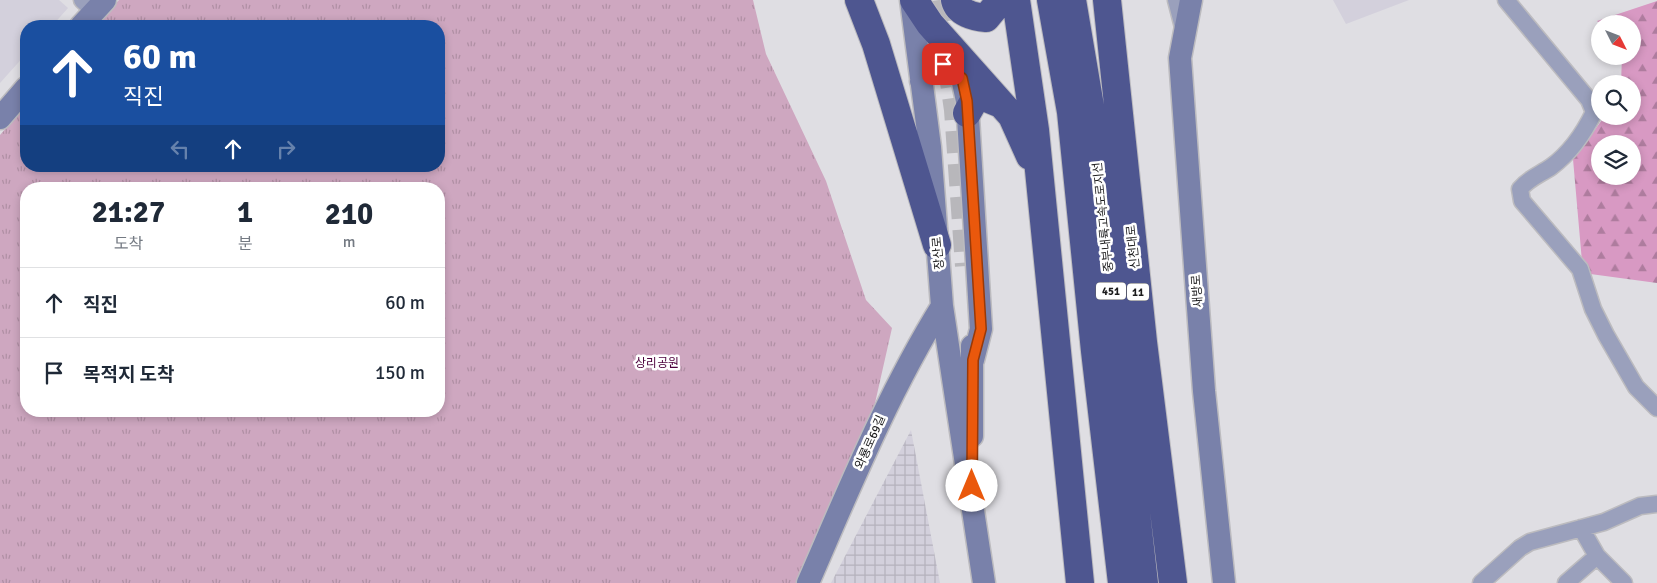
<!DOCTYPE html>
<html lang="ko">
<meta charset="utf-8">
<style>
:root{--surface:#fff;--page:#f6f6f7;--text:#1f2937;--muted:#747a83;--line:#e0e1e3}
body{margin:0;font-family:Signika,"Noto Sans KR",sans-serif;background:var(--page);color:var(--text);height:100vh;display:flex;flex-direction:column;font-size:19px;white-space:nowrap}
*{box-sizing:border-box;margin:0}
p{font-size:16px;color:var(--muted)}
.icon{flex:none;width:28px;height:28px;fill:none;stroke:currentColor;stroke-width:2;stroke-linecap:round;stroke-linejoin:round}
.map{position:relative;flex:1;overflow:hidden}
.panel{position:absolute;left:20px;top:182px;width:425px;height:235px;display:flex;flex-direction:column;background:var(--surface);border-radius:20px;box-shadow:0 2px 8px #0003}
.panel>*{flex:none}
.hud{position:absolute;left:20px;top:20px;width:425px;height:152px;border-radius:20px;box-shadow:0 2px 8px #0003;background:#1a4fa0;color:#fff;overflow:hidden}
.needle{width:32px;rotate:132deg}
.controls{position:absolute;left:1591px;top:15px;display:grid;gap:10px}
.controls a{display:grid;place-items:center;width:50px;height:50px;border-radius:50%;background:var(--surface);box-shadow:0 2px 8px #0003;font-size:25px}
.pin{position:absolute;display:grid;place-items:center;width:42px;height:42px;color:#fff;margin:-21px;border-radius:10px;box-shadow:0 2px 8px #0006}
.me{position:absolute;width:55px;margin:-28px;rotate:0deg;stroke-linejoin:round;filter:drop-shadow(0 0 4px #0008)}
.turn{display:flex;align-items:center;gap:18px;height:105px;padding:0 20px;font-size:22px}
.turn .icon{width:65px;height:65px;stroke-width:2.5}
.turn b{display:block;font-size:35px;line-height:42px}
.lanes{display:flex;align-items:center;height:48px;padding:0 20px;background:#0003;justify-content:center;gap:25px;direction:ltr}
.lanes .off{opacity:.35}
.eta{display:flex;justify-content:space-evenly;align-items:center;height:85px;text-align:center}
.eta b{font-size:30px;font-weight:700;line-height:35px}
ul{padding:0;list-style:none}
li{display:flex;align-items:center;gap:15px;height:70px;padding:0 20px;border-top:1px solid var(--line)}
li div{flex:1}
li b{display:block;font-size:19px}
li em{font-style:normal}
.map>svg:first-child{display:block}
.built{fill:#d3d0dc}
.industrial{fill:url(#industrial-grid)}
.forest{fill:url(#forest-firs);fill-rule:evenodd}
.park{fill:url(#park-tufts);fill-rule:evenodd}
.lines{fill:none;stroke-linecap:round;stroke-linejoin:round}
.secondary-tunnel{stroke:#b8b7bb;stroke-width:22;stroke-dasharray:22 11;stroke-linecap:butt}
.street-casing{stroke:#bcbbbf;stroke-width:19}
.secondary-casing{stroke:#bcbbbf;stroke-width:25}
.highway-casing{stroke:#bcbbbf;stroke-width:30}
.street{stroke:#9aa0bc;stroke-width:16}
.secondary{stroke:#7981aa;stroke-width:22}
.highway{stroke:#4e5690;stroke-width:28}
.route-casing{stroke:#983908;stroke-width:12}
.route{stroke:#ea580c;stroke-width:9}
.labels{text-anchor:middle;stroke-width:5;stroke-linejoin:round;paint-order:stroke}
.shield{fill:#fff;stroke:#5f5f60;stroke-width:1}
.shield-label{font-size:11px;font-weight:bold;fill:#1b1b1c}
.street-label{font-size:12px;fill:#1b1b1c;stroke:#fff}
.park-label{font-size:12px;fill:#4c003c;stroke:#fff}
</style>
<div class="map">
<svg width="1657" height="583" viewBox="0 0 1657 583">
<defs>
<pattern id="industrial-grid" width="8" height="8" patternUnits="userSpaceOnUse" patternTransform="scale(1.25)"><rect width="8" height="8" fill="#d3d0dc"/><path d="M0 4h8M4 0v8" fill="none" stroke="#b5b2bc"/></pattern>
<pattern id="forest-firs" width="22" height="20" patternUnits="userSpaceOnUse" patternTransform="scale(1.25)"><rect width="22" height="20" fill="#d899c3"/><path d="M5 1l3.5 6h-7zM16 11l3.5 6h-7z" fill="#ae7c9e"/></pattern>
<pattern id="park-tufts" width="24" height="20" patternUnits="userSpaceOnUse" patternTransform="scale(1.25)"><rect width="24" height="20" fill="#cea7c0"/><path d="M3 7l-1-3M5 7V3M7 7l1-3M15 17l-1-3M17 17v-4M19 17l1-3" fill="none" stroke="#b08fa4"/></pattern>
</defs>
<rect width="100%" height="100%" fill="#dfdee3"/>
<path class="built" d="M0 0H59L68 8 52 26H26V54L0 83Z
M1333 0H1409L1346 24Z"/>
<path class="industrial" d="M911 430 940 583H831Z"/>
<path class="forest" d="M1657 1V283L1583 273 1573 159 1605 116H1632V84H1621L1622 56H1632V24H1600L1597 21ZM1600 144H1632V176H1600Z"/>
<path class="park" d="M119 0H753L766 54 826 181 866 300 892 328 873 412 800 583H0V135L26 105V166H439V26H94ZM26 189H439V411H26Z"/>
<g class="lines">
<path class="secondary-tunnel" d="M939 0 955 110 966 266"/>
<g class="street-casing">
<path id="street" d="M82 0 94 11
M1176 0 1183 27
M1506 0 1589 100 1594 112C1584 133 1570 153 1551 167 1539 175 1529 178 1520 189L1522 201 1580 269 1593 309 1606 335 1636 387 1657 408
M1581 528 1597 556 1624 583
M1481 583 1520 548 1530 542 1604 522 1640 506 1657 504
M1566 583 1597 556"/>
</g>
<g class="secondary-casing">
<path id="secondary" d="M911 0 930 147 942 306 984 583
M1191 0 1180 58 1204 391 1224 583
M81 26 105 0
M921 81 934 65 943 64 962 78 967 101 981 329 973 360
M0 118 26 88
M972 346V436
M808 583C849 489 888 393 942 306"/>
</g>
<g class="highway-casing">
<path id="highway" d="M859 0 876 44 937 245
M914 0 930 24 1012 116 1030 156
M955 0C958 13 974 17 986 18L1001 0
M1016 0 1035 130 1080 583
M1051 0 1071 112 1095 351 1122 583
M1072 0 1090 106 1144 583
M1107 0 1143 342 1173 583
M967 113 975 99 984 97 1001 104"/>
</g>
<use href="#street" class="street"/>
<use href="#secondary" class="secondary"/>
<use href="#highway" class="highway"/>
</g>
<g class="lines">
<g class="route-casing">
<path id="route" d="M943 64 962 78 967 101 981 329 973 360 972 486"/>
</g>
<use href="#route" class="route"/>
</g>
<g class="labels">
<g class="shield">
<rect x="1096" y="282.5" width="30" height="17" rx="4"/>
<rect x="1127" y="283.5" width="22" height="17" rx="4"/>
</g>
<g class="shield-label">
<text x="1111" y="295">451</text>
<text x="1138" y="296">11</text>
</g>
<g class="street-label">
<text transform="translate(1103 217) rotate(-96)" y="4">중부내륙고속도로지선</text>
<text transform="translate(1133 247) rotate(-96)" y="4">신천대로</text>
<text transform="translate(938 253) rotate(-95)" y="4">장산로</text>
<text transform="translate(1197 291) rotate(-94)" y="4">새방로</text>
<text transform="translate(870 442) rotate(-66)" y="4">와룡로69길</text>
</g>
<g class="park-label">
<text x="657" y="367">상리공원</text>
</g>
</g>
</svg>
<div class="controls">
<a><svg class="needle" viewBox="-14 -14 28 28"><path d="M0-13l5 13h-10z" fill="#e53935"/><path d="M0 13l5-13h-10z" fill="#747a83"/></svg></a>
<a><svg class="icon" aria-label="search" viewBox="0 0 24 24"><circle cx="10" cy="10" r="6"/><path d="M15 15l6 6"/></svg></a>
<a><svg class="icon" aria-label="layers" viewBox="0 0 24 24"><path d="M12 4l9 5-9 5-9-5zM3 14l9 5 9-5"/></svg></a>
</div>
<div class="pin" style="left:943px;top:64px;background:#d93025"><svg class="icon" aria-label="arrive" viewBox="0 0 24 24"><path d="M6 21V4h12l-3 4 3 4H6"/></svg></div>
<svg class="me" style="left:972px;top:486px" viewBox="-20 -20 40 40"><circle r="19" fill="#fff"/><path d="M0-13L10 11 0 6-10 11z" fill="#ea580c"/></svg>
<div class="hud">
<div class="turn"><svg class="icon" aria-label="ahead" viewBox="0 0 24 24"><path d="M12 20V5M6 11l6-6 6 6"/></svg><div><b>60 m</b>직진</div></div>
<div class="lanes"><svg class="icon off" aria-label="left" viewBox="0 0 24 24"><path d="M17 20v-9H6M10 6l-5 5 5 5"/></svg><svg class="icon" aria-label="ahead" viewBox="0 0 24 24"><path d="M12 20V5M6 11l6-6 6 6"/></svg><svg class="icon off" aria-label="right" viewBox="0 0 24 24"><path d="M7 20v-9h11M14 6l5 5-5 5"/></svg></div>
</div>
<section class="panel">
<div class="eta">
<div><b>21:27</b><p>도착</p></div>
<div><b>1</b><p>분</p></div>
<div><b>210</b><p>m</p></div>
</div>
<ul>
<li><svg class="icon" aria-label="ahead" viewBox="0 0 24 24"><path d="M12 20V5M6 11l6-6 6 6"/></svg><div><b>직진</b></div><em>60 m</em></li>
<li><svg class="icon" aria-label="arrive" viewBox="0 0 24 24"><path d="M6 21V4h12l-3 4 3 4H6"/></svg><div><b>목적지 도착</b></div><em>150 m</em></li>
</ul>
</section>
</div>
